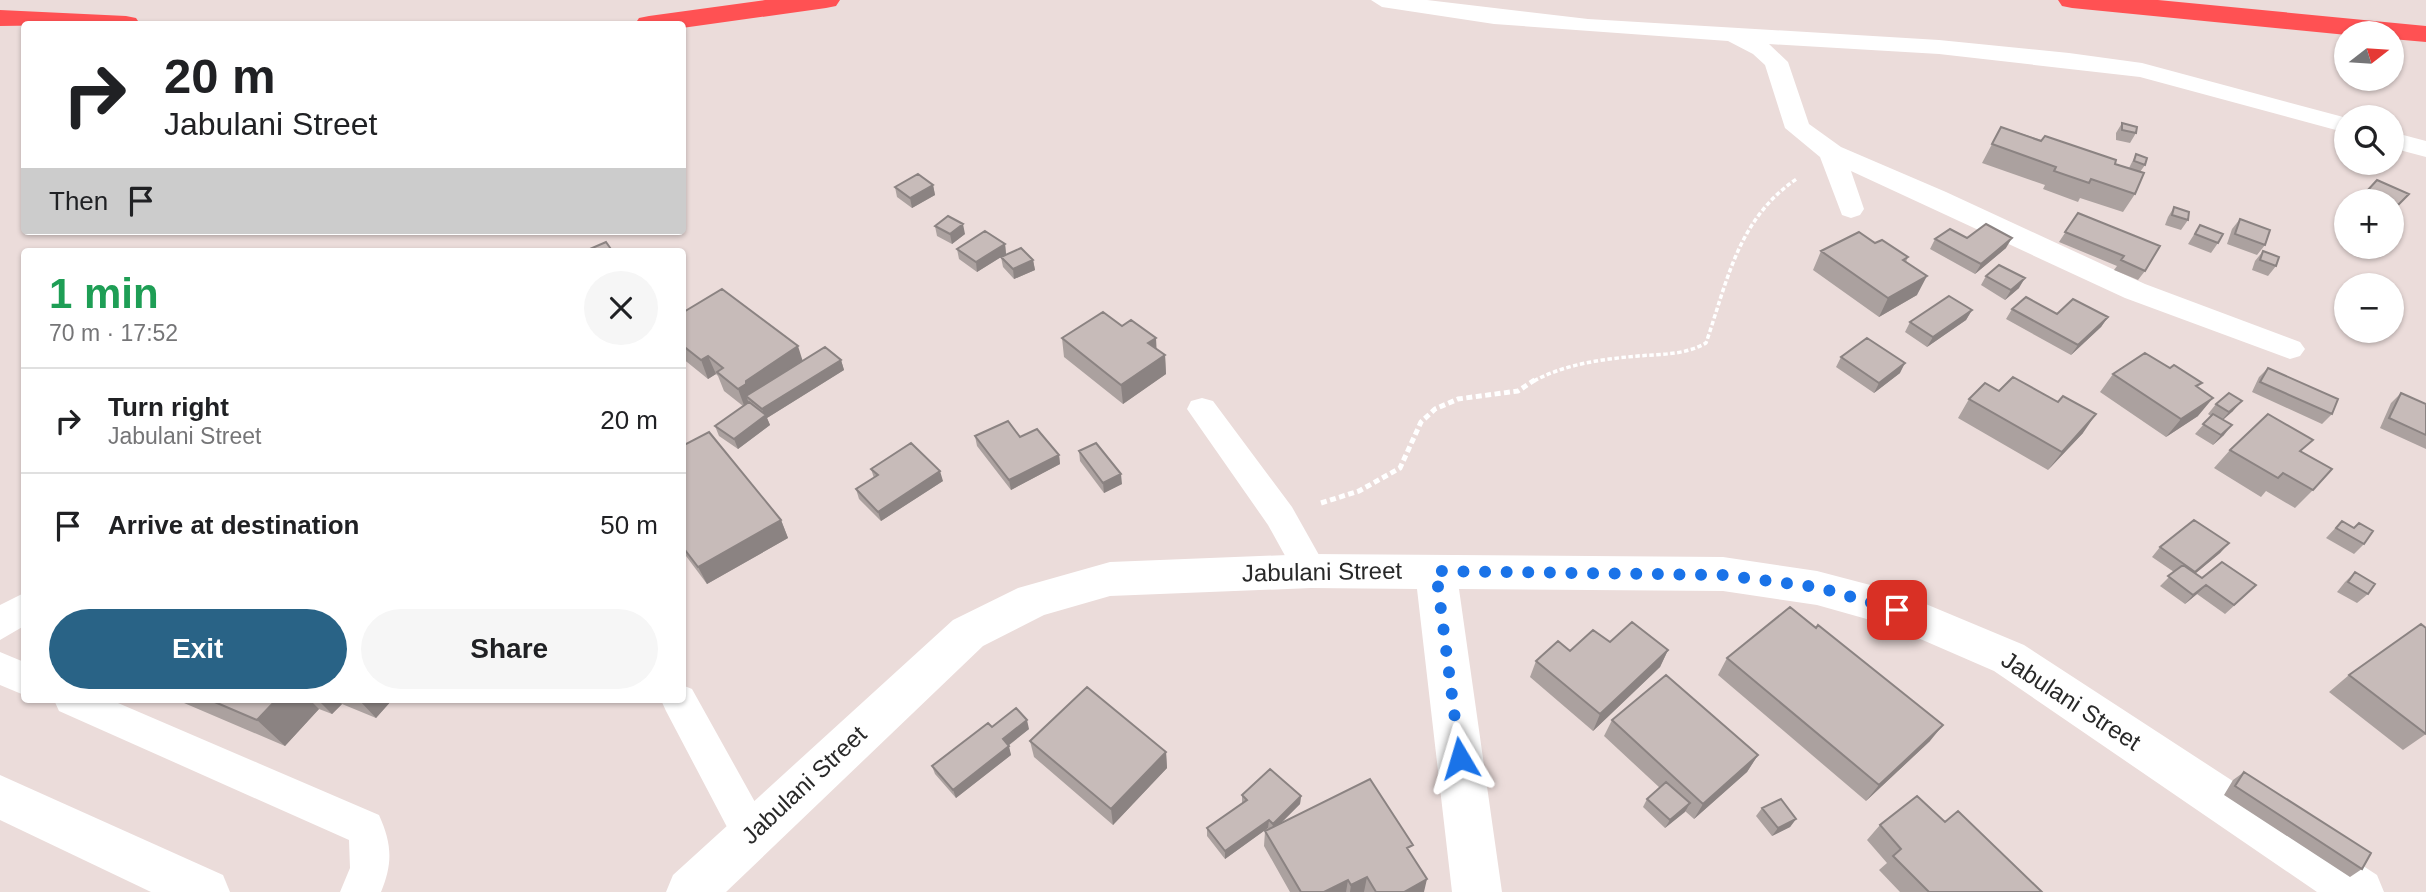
<!DOCTYPE html>
<meta charset="utf-8">
<style>
:root{--surface:#fff;--page:#f6f6f6;--text:#202124;--muted:#757577;--line:#e0e0e0;--accent:#296386}
body{margin:0;font-family:Helvetica,sans-serif;background:var(--page);color:var(--text);height:100vh;display:flex;flex-direction:column;font-size:26px;white-space:nowrap}
*{box-sizing:border-box;margin:0}
p{font-size:23px;color:var(--muted)}
.icon{flex:none;width:38px;height:38px;fill:none;stroke:currentColor;stroke-width:2;stroke-linecap:round;stroke-linejoin:round}
.map{position:relative;flex:1;overflow:hidden}
.side{position:absolute;left:21px;top:248px;width:665px;height:455px;display:flex;flex-direction:column;background:var(--surface);border-radius:7px;box-shadow:0 2px 5px #0004}
.side>*{flex:none}
.banner{position:absolute;left:21px;top:21px;width:665px;height:214px;border-radius:7px;box-shadow:0 2px 5px #0004;background:#fff;color:var(--text);overflow:hidden}
.needle{width:46px;rotate:73deg}
.controls{position:absolute;left:2334px;top:21px;display:grid;gap:14px}
.controls a{display:grid;place-items:center;width:70px;height:70px;border-radius:50%;background:var(--surface);box-shadow:0 2px 5px #0004;font-size:35px}
.pin{position:absolute;display:grid;place-items:center;width:60px;height:60px;color:#fff;margin:-30px;border-radius:14px;box-shadow:0 4px 10px #0006}
.me{position:absolute;width:77px;margin:-38px;rotate:353deg;stroke-linejoin:round;filter:drop-shadow(0 0 5px #0008)}
.turn{display:flex;align-items:center;gap:24px;height:147px;padding:0 28px;font-size:32px}
.turn .icon{width:91px;height:91px;stroke-width:2.5}
.turn b{display:block;font-size:49px;line-height:60px}
.then{display:flex;align-items:center;height:66px;padding:0 28px;background:#0003;gap:14px;font-size:26px}
.round{display:grid;place-items:center;flex:none;width:74px;height:74px;border-radius:37px;background:var(--page)}
.summary{display:flex;align-items:center;justify-content:space-between;height:119px;padding:0 28px}
h1{font-size:42px;font-weight:700;line-height:52px;color:#1e9e55}
.primary-button{display:flex;gap:14px;margin-top:auto;padding:14px 28px}
.primary-button a{flex:1;height:80px;border-radius:42px;background:var(--accent);color:#fff;font-size:28px;font-weight:700;line-height:80px;text-align:center}
.primary-button a+a{background:var(--page);color:var(--text)}
ul{padding:0;list-style:none}
li{display:flex;align-items:center;gap:21px;height:105px;padding:0 28px;border-top:2px solid var(--line)}
li div{flex:1}
li b{display:block;font-size:26px}
li em{font-style:normal}
.map>svg:first-child{display:block}
.lines{fill:none;stroke-linecap:round;stroke-linejoin:round}
.path-far1{stroke:#fff;stroke-width:3.5;stroke-dasharray:4.5 2.5;stroke-linecap:butt}
.path{stroke:#fff;stroke-width:5;stroke-dasharray:6 3.5;stroke-linecap:butt}
.lane{fill:#fff;fill-rule:evenodd}
.street{fill:#fff;fill-rule:evenodd}
.secondary{fill:#fff;fill-rule:evenodd}
.highway{fill:#ff5153;fill-rule:evenodd}
.wall{fill:#aba19f}
.shaded-wall{fill:#8b8382}
.building{fill:#c7bbb9;stroke:#8b8382;stroke-width:2}
.route{stroke:#1a73e8;stroke-width:12;stroke-dasharray:0 21.6}
.labels{text-anchor:middle;stroke-width:7;stroke-linejoin:round;paint-order:stroke}
.street-label{font-size:24px;fill:#292929;stroke:#fff}
</style>
<div class="map">
<svg width="2426" height="892" viewBox="0 0 2426 892">
<rect width="100%" height="100%" fill="#ebdcda"/>
<g class="lines">
<path class="path-far1" d="M1534 381C1565 364 1603 359 1638 356 1662 354 1685 355 1706 343 1728 279 1738 218 1798 178"/>
<path class="path" d="M1321 503 1359 491 1400 468 1421 422 1435 409 1458 399 1518 391 1536 379"/>
<path class="lane" d="M1371 0H1427L1588 19 1939 40 2069 53 2142 63 2347 118V133L2140 77 1939 54 1769 44 1788 62 1809 124 1841 147 1946 192 2145 284 2300 342 2305 349 2300 356 2290 359 2125 298 1851 171 1864 209 1860 215 1851 218 1842 215 1820 157 1785 128 1765 65 1753 54 1728 41 1494 24 1382 7Z
M2392 132 2426 141V157L2392 148Z
M1202 398 1213 401 1292 507 1328 571 1323 581 1311 585 1299 581 1268 525 1187 409 1191 401Z
M24 593V626L0 640V605Z
M0 652 24 662V695L0 685Z
M682 685 692 689 765 820 771 833 765 846 751 852 737 846 666 711 661 700H682Z
M54 700H111L379 815C392 844 393 863 381 892H340L350 868 349 840 59 711Z"/>
<path class="street" d="M1311 554 1723 557 1817 571 1897 592 2024 645 2377 875 2384 892H2317L1994 671 1888 625 1817 605 1723 591 1459 589 1502 892H1452L1417 589 1311 588 1110 596 1044 615 983 646 726 892H666L673 875 953 620 1018 588 1110 562Z"/>
<path class="secondary" d="M0 775 223 875 230 892H151L0 820Z"/>
<path class="highway" d="M765 0H840L836 6 826 8 682 28V24H635L639 18 649 16Z
M2058 0H2158L2426 26V42L2392 39V33L2347 35 2072 8 2062 6Z
M0 10 126 16 136 18 140 24 0 26Z"/>
</g>
<path class="wall" d="M2122 123 2136 133 2130 143 2116 140V133Z
M2001 127 2129 168 2136 154 2145 165 2140 172 2135 194 2123 212 2080 198 2078 202 2043 189 2045 185 1982 163Z
M933 185 935 195 912 208 897 197 895 187Z
M2367 191 2409 194 2392 212V201H2359Z
M2174 207 2188 220 2181 230 2165 225 2168 217Z
M2078 213 2145 271 2138 280 2114 270 2117 266 2059 242Z
M2240 219 2265 245 2257 255 2227 244 2232 229Z
M2200 225 2218 243 2211 253 2188 244Z
M935 226 965 234 952 244 937 236Z
M1967 238 2006 248 1975 274 1930 249 1935 239Z
M1875 243 1908 257 1906 262 1917 295 1879 317 1813 270 1821 251Z
M1005 244 1006 254 1033 260 1035 270 1014 279 1003 267 1001 257 977 272 959 259 957 249Z
M2263 251 2276 266 2268 276 2252 270 2255 261Z
M1986 276 2019 288 2005 300 1981 285Z
M2012 309 2057 314 2108 317 2101 327 2071 355 2006 319Z
M1972 310 1966 320 1927 347 1905 332 1910 322Z
M682 313 803 361 841 360 844 370 767 418 770 425 738 449 719 436 715 426 743 406 724 391 718 376 716 374 708 379 682 358Z
M1122 326 1165 355 1166 374 1123 404 1064 357 1062 338Z
M1841 357 1900 373 1874 393 1836 367Z
M2268 368 2332 414 2322 424 2252 392 2259 377Z
M2113 374 2198 388V416L2166 437 2100 392Z
M1999 391 2058 402 2083 433 2048 470 1958 418 1969 399Z
M2401 393 2426 404V449L2380 428 2391 403Z
M2216 404 2233 411 2223 420 2224 435 2213 445 2195 434 2211 416 2208 414Z
M975 436 1020 437 1059 455 1060 464 1011 490 977 446Z
M682 446 781 520 788 538 707 584 686 556 682 558Z
M2230 450 2301 452 2313 490 2295 508 2266 491 2261 497 2214 468Z
M1079 451 1122 484 1104 493 1080 461Z
M871 469 943 481 881 521 859 499 856 489 874 478Z
M2342 521 2354 528 2359 523 2364 544 2354 554 2326 538Z
M2229 543 2220 553 2195 574 2202 578 2246 595 2225 614 2197 594 2185 604 2160 586 2174 572 2152 557 2160 547Z
M2355 572 2368 594 2357 603 2337 592 2345 582Z
M1816 628 1930 741 1866 801 1718 675 1727 658Z
M1610 642 1668 650 1660 667 1593 731 1530 677 1536 661 1570 651Z
M2349 675 2426 734 2403 750 2329 692Z
M177 700H392L376 718 342 704 332 714 319 709 285 746Z
M1612 720 1758 755 1747 772 1694 819 1685 811 1665 828 1643 807 1647 799 1660 788 1604 736Z
M992 727 1029 729 1008 746 1011 755 956 798 935 774 932 766Z
M1030 741 1166 752 1167 768 1113 825 1034 757Z
M2244 772 2362 869 2350 877 2224 795 2233 780Z
M1242 795 1301 796 1300 804 1281 823 1410 853 1424 892H1290L1264 846 1265 831 1269 829 1268 828 1225 859 1207 836V828L1242 803Z
M1762 808 1796 819 1790 827 1772 836 1756 816Z
M1945 822 2042 892H1900L1879 870 1887 863 1867 840 1880 825Z"/>
<path class="shaded-wall" d="M933 185 935 195 912 208 910 198Z
M963 224 965 234 952 244 950 234Z
M2012 238 2006 248 1975 274 1981 264Z
M1005 244 1006 254 977 272 976 262Z
M1033 260 1035 270 1014 279 1013 269Z
M1927 276 1917 295 1879 317 1888 298Z
M2025 278 2019 288 2005 300 2011 290Z
M1972 310 1966 320 1927 347 1933 337Z
M2108 317 2101 327 2071 355 2078 345Z
M1156 338 1157 357 1148 343Z
M798 346 804 365 753 399V403L746 396 750 405 745 408 738 389 746 381Z
M1165 355 1166 374 1123 404 1121 385Z
M708 356 716 374 708 379 701 360Z
M841 360 844 370 767 418 770 425 738 449 734 439 764 416 762 409Z
M1905 363 1900 373 1874 393 1879 383Z
M2213 398 2198 416 2166 437 2181 419Z
M2242 401 2233 411 2220 422 2229 412Z
M2096 414 2083 433 2048 470 2062 452Z
M2232 425 2224 435 2213 445 2221 435Z
M1059 455 1060 464 1011 490 1009 480Z
M940 471 943 481 881 521 878 512Z
M1121 474 1122 484 1104 493 1103 483Z
M781 520 788 538 707 584 698 567Z
M2229 543 2220 553 2186 581 2195 572Z
M2206 585 2197 594 2185 604 2193 595Z
M1668 650 1660 667 1593 731 1600 714Z
M276 700H310L319 709 285 746 257 720Z
M318 700H338L342 704 332 714Z
M359 700H392L376 718Z
M1027 720 1029 729 1005 748 1003 739Z
M1943 725 1930 741 1866 801 1879 785Z
M1009 746 1011 755 956 798 953 790Z
M1166 752 1167 768 1113 825 1111 809Z
M1758 755 1747 772 1694 819 1703 804Z
M1301 796 1300 804 1272 832 1273 824Z
M1690 803 1685 812 1665 828 1670 820Z
M1796 819 1790 827 1772 836 1778 828Z
M1269 820 1268 828 1225 859V851Z
M1367 877 1364 892H1350L1351 885Z
M1427 879 1424 892H1404Z
M1348 880 1346 892H1324Z"/>
<path class="building" d="M2122 123 2137 127 2136 133 2122 130Z
M2001 127 2041 141 2045 136 2116 160 2115 164 2144 173 2135 194 2091 179 2089 183 2054 171 2056 167 1992 144Z
M2136 154 2147 158 2145 165 2134 161Z
M918 174 933 185 910 198 895 187Z
M2377 180 2409 194 2398 205 2392 203V201H2389L2367 191Z
M2174 207 2189 212 2188 220 2172 215Z
M2078 213 2160 246 2145 271 2121 260 2124 256 2065 232Z
M948 216 963 224 950 234 935 226Z
M2240 219 2270 230 2265 245 2235 234Z
M1986 224 2012 238 1981 264 1935 239 1950 229 1967 238Z
M2200 225 2223 234 2218 243 2195 234Z
M985 231 1005 244 976 262 957 249Z
M1859 232 1875 243 1882 240 1908 257 1903 260 1927 276 1888 298 1821 251Z
M606 242 613 252H583Z
M1021 248 1033 260 1013 269 1001 257Z
M2263 251 2279 257 2276 266 2260 260Z
M1999 265 2025 278 2011 290 1986 276Z
M722 289 798 346 746 381V384L738 389 717 372 723 368 708 356 701 360 682 345V313Z
M1949 296 1972 310 1933 337 1910 322Z
M2026 297 2057 314 2073 299 2108 317 2078 345 2012 309Z
M1103 312 1122 326 1131 320 1156 338 1148 343 1165 355 1121 385 1062 338Z
M1867 338 1905 363 1879 383 1841 357Z
M825 347 841 360 762 409 746 396Z
M2145 353 2170 368 2174 365 2202 383 2196 386 2213 398 2181 419 2113 374Z
M2268 368 2338 399 2332 414 2260 382Z
M2013 377 2058 402 2063 396 2096 414 2062 452 1969 399 1985 383 1999 391Z
M2229 393 2242 401 2229 412 2216 404Z
M2401 393 2426 404V435L2389 418Z
M749 402 766 415 734 439 715 426Z
M2213 414 2232 425 2221 435 2203 424Z
M2268 414 2313 440 2300 451 2332 469 2313 490 2283 473 2278 478 2230 450Z
M1008 421 1020 437 1037 429 1059 455 1009 480 975 436Z
M709 432 781 520 698 567 682 546V446Z
M911 443 940 471 878 512 856 489 878 475 871 469Z
M1096 443 1121 474 1103 483 1079 451Z
M2194 520 2229 543 2195 572 2160 547Z
M2342 521 2354 528 2359 523 2373 531 2364 544 2336 528Z
M2222 562 2256 585 2234 605 2206 585 2193 595 2168 576 2183 565 2202 578Z
M2355 572 2375 584 2368 594 2348 582Z
M1790 607 1816 628 1818 625 1943 725 1879 785 1727 658Z
M1632 622 1668 650 1600 714 1536 661 1558 641 1570 651 1593 630 1610 642Z
M2421 624 2426 628V734L2349 675Z
M1666 675 1758 755 1703 804 1612 720Z
M1087 687 1166 752 1111 809 1030 741Z
M210 700H276L257 720Z
M1016 708 1027 720 1003 739 1009 746 953 790 932 766 988 723 992 727Z
M1270 769 1301 796 1273 824 1269 820 1225 851 1207 828 1247 800 1242 795Z
M2244 772 2371 853 2362 869 2235 786Z
M1370 779 1413 845 1407 848 1427 879 1404 892H1376L1367 877 1351 885 1348 880 1324 892H1301L1265 831Z
M1666 782 1690 803 1670 820 1647 799Z
M1917 796 1945 822 1958 811 2042 892H1929L1893 856 1901 849 1880 825Z
M1781 799 1796 819 1778 828 1762 808Z"/>
<g class="lines">
<path class="route" d="M1460 758 1436 571 1723 575 1817 587 1897 610"/>
</g>
<g class="labels">
<g class="street-label">
<text transform="translate(1322 572) rotate(-1)" y="8">Jabulani Street</text>
<text transform="translate(2071 701) rotate(33)" y="8">Jabulani Street</text>
<text transform="translate(804 785) rotate(-43)" y="8">Jabulani Street</text>
</g>
</g>
</svg>
<div class="controls">
<a><svg class="needle" viewBox="-14 -14 28 28"><path d="M0-13l5 13h-10z" fill="#e53935"/><path d="M0 13l5-13h-10z" fill="#757577"/></svg></a>
<a><svg class="icon" aria-label="search" viewBox="0 0 24 24"><circle cx="10" cy="10" r="6"/><path d="M15 15l6 6"/></svg></a>
<a>+</a>
<a>−</a>
</div>
<div class="pin" style="left:1897px;top:610px;background:#d93025"><svg class="icon" aria-label="arrive" viewBox="0 0 24 24"><path d="M6 21V4h12l-3 4 3 4H6"/></svg></div>
<svg class="me" style="left:1460px;top:758px" viewBox="-20 -20 40 40"><path d="M0-17L14 15 0 8-14 15z" fill="#1a73e8" stroke="#fff" stroke-width="4"/></svg>
<div class="banner">
<div class="turn"><svg class="icon" aria-label="right" viewBox="0 0 24 24"><path d="M7 20v-9h11M14 6l5 5-5 5"/></svg><div><b>20 m</b>Jabulani Street</div></div>
<div class="then">Then<svg class="icon" aria-label="arrive" viewBox="0 0 24 24"><path d="M6 21V4h12l-3 4 3 4H6"/></svg></div>
</div>
<section class="side">
<div class="summary"><div><h1>1 min</h1><p>70 m · 17:52</p></div><a class="round"><svg class="icon" aria-label="close" viewBox="0 0 24 24"><path d="M6 6l12 12M18 6L6 18"/></svg></a></div>
<ul>
<li><svg class="icon" aria-label="right" viewBox="0 0 24 24"><path d="M7 20v-9h11M14 6l5 5-5 5"/></svg><div><b>Turn right</b><p>Jabulani Street</p></div><em>20 m</em></li>
<li><svg class="icon" aria-label="arrive" viewBox="0 0 24 24"><path d="M6 21V4h12l-3 4 3 4H6"/></svg><div><b>Arrive at destination</b></div><em>50 m</em></li>
</ul>
<div class="primary-button"><a>Exit</a><a>Share</a></div>
</section>
</div>
